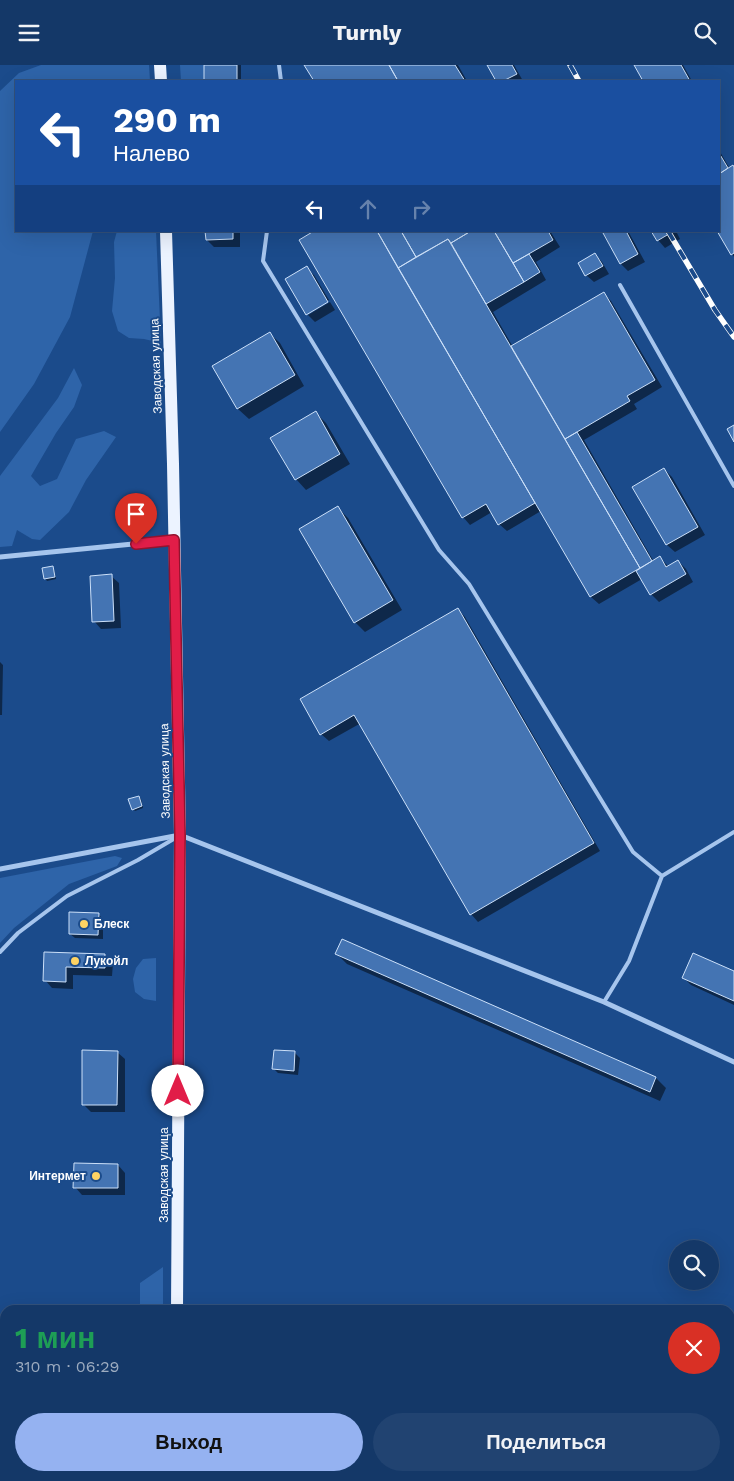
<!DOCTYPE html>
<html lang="ru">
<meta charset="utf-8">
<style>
:root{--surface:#143868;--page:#214371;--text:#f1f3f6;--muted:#9dacc0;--line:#33527c;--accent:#95b2f1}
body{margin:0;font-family:"Work Sans",sans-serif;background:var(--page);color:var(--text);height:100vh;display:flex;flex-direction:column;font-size:19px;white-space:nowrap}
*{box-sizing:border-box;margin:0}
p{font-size:16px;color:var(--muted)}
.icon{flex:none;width:28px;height:28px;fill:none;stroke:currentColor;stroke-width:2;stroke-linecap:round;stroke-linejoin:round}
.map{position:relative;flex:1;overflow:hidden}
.panel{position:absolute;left:0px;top:1240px;width:735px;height:176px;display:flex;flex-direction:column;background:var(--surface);border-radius:15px 15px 0 0;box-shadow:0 5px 20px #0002,0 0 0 1px var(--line)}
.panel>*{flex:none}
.top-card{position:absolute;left:15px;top:15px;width:705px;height:152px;border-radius:0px;box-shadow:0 5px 20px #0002,0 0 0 1px var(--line);background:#1a4fa0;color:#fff;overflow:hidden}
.buttons{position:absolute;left:669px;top:1175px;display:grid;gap:10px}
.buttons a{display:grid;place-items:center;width:50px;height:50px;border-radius:50%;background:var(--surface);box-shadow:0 5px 20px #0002,0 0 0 1px var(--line);font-size:25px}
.pin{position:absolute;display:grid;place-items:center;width:42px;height:42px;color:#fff;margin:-51px -21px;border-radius:50% 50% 50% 0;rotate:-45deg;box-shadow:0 0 5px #0007}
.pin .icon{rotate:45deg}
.me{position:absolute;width:55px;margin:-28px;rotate:0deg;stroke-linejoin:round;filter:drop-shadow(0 0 4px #0008)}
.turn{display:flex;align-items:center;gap:18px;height:105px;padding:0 15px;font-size:22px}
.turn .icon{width:65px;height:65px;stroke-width:2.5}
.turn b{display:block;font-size:35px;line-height:42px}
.lanes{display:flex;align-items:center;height:48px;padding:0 15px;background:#0003;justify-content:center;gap:25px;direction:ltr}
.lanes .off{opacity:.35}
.round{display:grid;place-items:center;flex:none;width:52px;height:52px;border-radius:26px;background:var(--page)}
.head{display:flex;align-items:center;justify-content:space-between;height:85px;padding:0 15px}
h1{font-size:30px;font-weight:700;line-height:38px;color:#1e9e55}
.button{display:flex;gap:10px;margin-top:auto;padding:10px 15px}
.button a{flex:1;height:58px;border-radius:30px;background:var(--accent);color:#111;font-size:20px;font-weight:700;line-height:58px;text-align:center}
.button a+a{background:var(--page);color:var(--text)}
header{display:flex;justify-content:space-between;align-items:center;height:65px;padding:0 15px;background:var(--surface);font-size:22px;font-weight:700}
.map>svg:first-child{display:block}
.green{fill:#2e64a9}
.shadow{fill:#0007}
.building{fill:#4474b3;stroke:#cce0f9}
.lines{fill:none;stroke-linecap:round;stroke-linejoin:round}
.service{stroke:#a6c5ed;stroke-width:4}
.minor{stroke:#a6c5ed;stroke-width:5}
.primary{stroke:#ecf3ff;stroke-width:12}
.rail-casing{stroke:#fff;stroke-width:5.5}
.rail{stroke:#1b4b8b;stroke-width:4;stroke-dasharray:11;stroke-linecap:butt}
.route-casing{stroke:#92132f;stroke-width:12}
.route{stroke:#e11d48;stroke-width:9}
.poi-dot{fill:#fed363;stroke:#1b4b8b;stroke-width:2}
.labels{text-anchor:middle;stroke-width:4;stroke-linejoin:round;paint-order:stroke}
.street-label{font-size:12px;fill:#fff;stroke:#1b4b8b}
.poi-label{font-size:12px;font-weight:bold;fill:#fff;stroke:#1b4b8b;text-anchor:start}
</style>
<header><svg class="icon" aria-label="menu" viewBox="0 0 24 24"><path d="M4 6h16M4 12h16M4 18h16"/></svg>Turnly<svg class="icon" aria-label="search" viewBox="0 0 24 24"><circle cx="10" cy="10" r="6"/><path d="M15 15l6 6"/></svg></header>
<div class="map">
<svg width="734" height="1416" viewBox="0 0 734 1416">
<rect width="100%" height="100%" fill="#1b4b8b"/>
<path class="green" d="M41 0H149L150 16H16V166H93L70 252 34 319 0 367V26L19 8Z
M180 0H204V16H181Z
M117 166H156L161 278 144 274 129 273 118 266 112 246 115 213 114 177Z
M74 303 82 320 74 342 56 368 31 411 40 421 57 414 76 374 104 366 116 372 86 415 69 447 40 475 32 474 17 465 12 481 0 482V411L58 333Z
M115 791 122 793 117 801 69 819 14 863 0 878V813Z
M156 893V936L144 934 135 927 133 914 136 903 143 894Z
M163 1202V1245H140V1218Z"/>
<path class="shadow" d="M205 0H241V16H206Z
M306 0H458L467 16H315Z
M488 0H514L523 16H497Z
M635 0H683L692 16H644Z
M719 85 730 104 734 103V192L719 166Z
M206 166H240V182H214L207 175Z
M317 166H550L560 182 536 197 546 215 493 247 513 282 603 228 611 236 662 322 634 339 637 344 584 375 654 497 660 493 669 502 678 496 686 504 693 517 659 537 651 529 642 514 599 539 591 532 541 446 507 466 499 459 492 447 470 460 463 452Z
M608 166H628L645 197 628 206 621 199Z
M653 166H676L680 174 665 183 658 175Z
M595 189 602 197 609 209 594 217 586 210Z
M306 203 314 210 329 235 308 248V249L287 215Z
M330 237 335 245 315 257 308 250Z
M269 268 280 278 304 321 249 354 238 344 214 301Z
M316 348 326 358 350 399 306 425 296 414Z
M664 404 672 412 705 470 675 487 667 480 634 422Z
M338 443 348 453 402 545 365 567 355 557Z
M52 503 54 505 56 514 47 516 45 513Z
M111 511 119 518 121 563 101 564 94 556Z
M458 544 465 552 600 786 478 857 471 849 361 658 329 676 321 669Z
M0 597 3 600 2 650H0Z
M139 732 141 734 143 743 135 746 133 744Z
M98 849 103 854V874L75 873 70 869Z
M45 889 105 890 113 898 112 911 73 910V924L52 923 45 915Z
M337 889 656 1013 666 1023 660 1036 347 899Z
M734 908V940L691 920 683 912Z
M117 987 125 994V1047H91L83 1039Z
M295 988 300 993 298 1010 278 1008 273 1003Z
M118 1100 125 1108V1130H82L75 1122Z
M0 1362H5V1411H76V1416H0Z"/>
<path class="building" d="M204 0H237V16H204Z
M304 0H389L398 16H314Z
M389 0H455L465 16H398Z
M487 0H512L517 9 503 16H496Z
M634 0H681L690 16H643Z
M719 88 728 103 719 109Z
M733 100 734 102V188L731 190 717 166H719V109Z
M205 166H233V174L206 175Z
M314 166H377L535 438 498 460 486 439 462 453 299 175Z
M377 166H401L416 192 398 203Z
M401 166H471L451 178 448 174 416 192Z
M471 166H494L524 217 486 239 451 178Z
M494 166H548L553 175 513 198Z
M606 166H626L638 189 620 199 603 168Z
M651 166H674L657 176Z
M448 174 640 503 590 532 398 203Z
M595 188 603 201 585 211 578 198Z
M529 189 540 207 524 217 513 198Z
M307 201 328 237 306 250 285 214Z
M604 227 655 315 627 331 630 336 565 374 511 281Z
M270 267 295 310 237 344 212 301Z
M316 346 340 389 295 415 270 373Z
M734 360V377L727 364Z
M577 367 652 496 640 503 565 374Z
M664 403 698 462 666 480 632 422Z
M338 441 393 535 354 558 299 464Z
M660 491 666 502 678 495 686 509 650 530 636 506Z
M53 501 55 512 44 514 42 503Z
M112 509 114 556 92 557 90 511Z
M458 543 594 778 470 850 354 650 320 670 300 634Z
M139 731 142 741 132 745 128 734Z
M69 847 99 848 98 870 69 869Z
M342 874 656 1012 650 1027 335 889Z
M44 887 105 889V903L66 902V917L43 916Z
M693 888 734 906V936L682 913Z
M82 985 118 986 117 1040H82Z
M274 985 295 986 294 1006 272 1004Z
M74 1098 118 1099V1123H73Z
M0 1361H5V1411H66V1416H0Z"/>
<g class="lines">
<path class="service" d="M279 0 281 16
M267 166 263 196 439 485 469 519 633 787 662 811
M620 220 734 421
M0 887 18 868 67 831 138 795 177 772
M604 937 629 896 662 811 734 767"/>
<path class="minor" d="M0 492 174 475
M0 804 180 770 604 937 734 997"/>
<path class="primary" d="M160 0 161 16
M166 166 173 399 180 770 177 1245
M176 1416V1411"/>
<g class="rail-casing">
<path id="rail" d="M570 0 579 16
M668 166 715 245 734 272"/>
</g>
<use href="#rail" class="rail"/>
</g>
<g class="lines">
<g class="route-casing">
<path id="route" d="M136 479 174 475 180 770 178 1026"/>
</g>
<use href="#route" class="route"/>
</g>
<g class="poi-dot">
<circle cx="84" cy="859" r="5"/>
<circle cx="75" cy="896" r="5"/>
<circle cx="96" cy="1111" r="5"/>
</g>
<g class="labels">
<g class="street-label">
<text transform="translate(156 301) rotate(-92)" y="4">Заводская улица</text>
<text transform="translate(165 706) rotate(-91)" y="4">Заводская улица</text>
<text transform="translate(164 1110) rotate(-90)" y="4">Заводская улица</text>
</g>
<g class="poi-label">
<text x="94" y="863">Блеск</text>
<text x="85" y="900">Лукойл</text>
<text x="86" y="1115" text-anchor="end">Интермет</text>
</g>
</g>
</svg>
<div class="buttons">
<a><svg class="icon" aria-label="search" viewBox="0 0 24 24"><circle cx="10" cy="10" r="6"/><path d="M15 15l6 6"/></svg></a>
</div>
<div class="pin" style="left:136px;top:479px;background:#d93025"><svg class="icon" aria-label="arrive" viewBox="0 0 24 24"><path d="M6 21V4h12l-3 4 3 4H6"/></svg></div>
<svg class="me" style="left:178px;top:1026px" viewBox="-20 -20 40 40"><circle r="19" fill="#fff"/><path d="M0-13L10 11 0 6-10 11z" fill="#e11d48"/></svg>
<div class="top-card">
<div class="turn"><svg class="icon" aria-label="left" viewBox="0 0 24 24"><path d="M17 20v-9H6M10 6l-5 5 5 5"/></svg><div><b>290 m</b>Налево</div></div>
<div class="lanes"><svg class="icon" aria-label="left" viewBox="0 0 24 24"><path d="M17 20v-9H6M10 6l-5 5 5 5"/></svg><svg class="icon off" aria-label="ahead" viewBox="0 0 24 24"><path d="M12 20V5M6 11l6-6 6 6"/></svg><svg class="icon off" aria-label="right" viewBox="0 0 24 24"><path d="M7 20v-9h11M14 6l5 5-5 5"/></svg></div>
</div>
<section class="panel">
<div class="head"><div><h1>1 мин</h1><p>310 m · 06:29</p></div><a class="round" style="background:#d93025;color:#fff"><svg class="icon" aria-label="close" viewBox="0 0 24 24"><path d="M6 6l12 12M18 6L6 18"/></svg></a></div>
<div class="button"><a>Выход</a><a>Поделиться</a></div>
</section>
</div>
